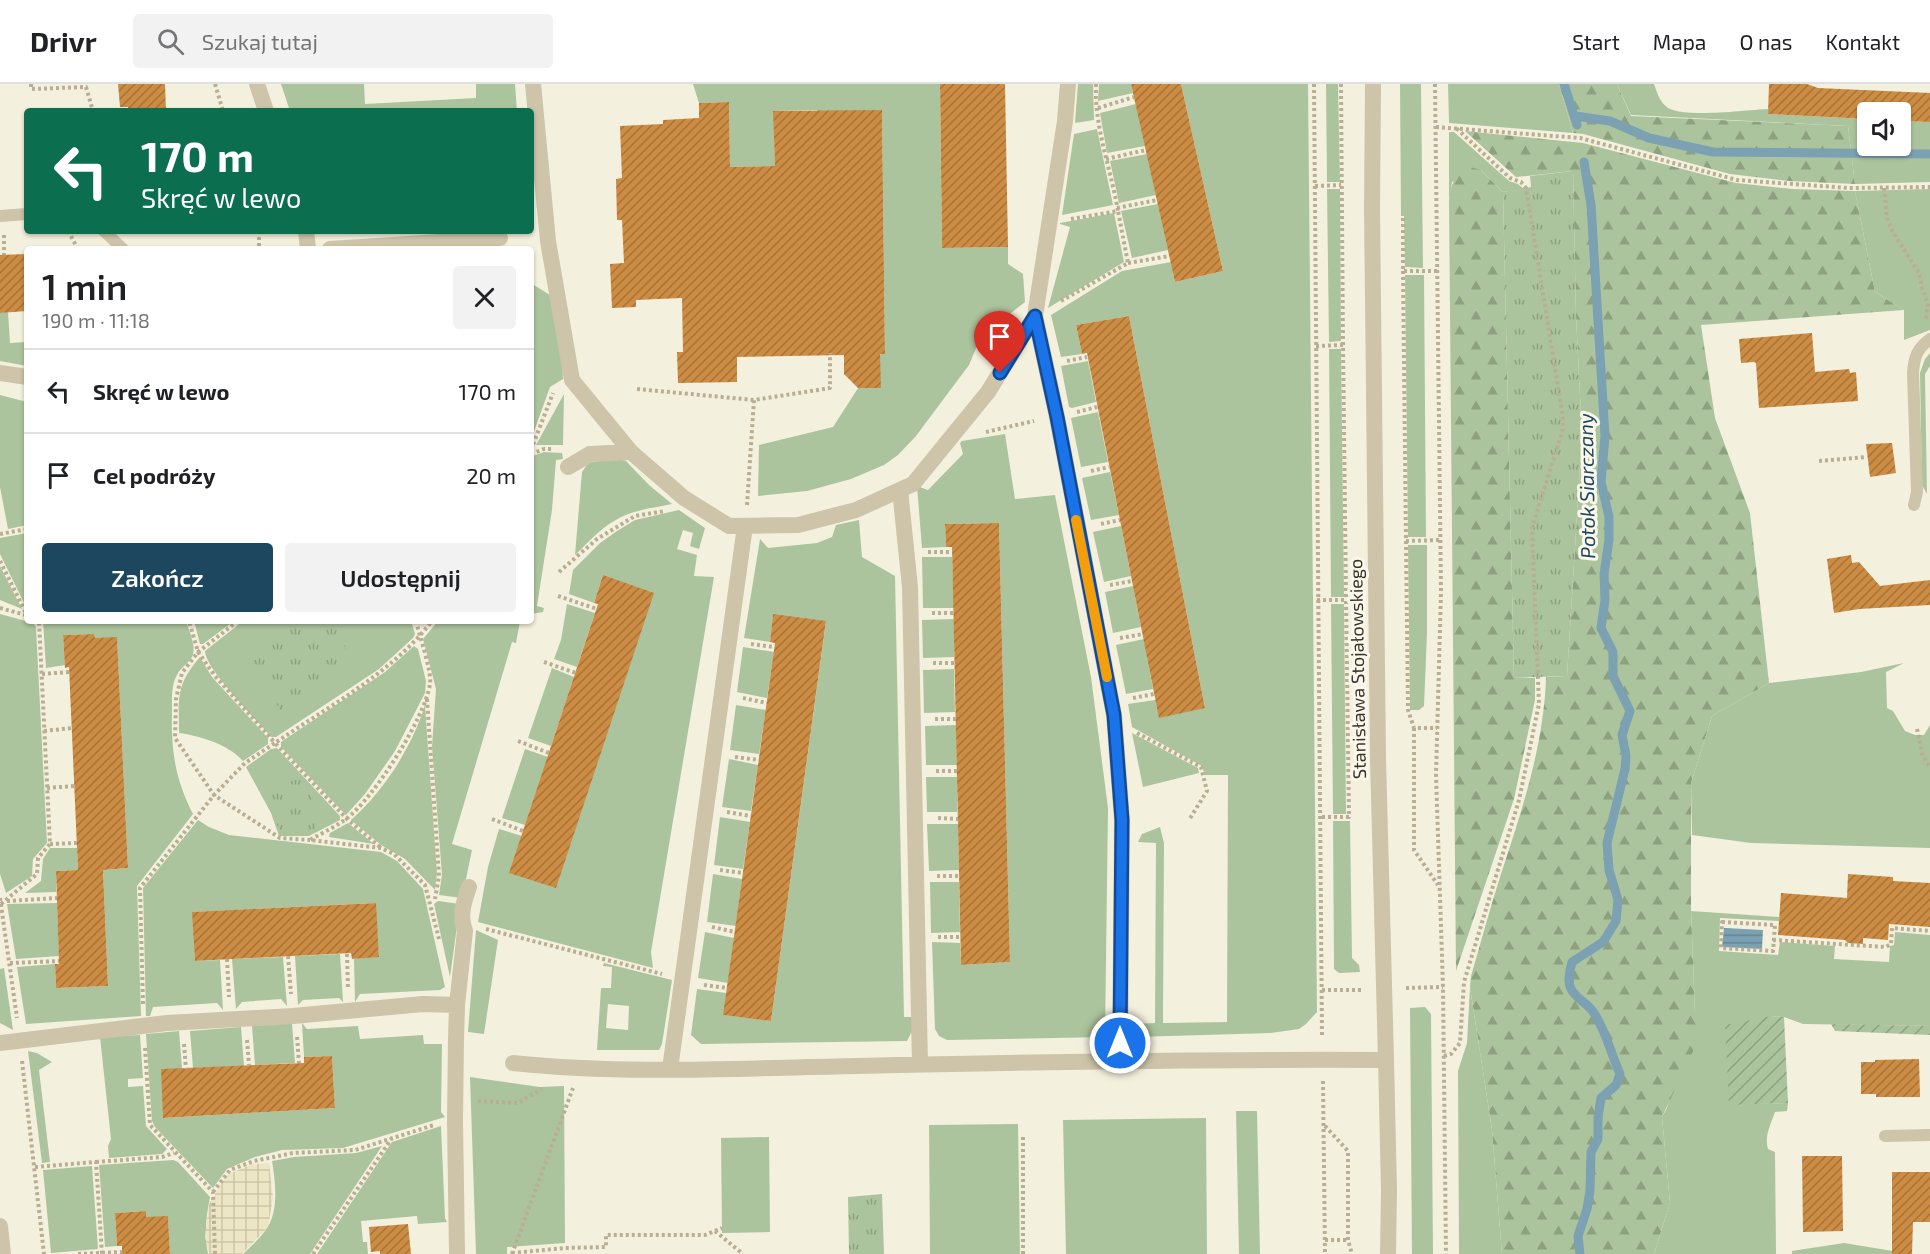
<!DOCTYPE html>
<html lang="pl">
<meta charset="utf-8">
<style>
:root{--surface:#fff;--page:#f2f2f2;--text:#202124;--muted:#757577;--line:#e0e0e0;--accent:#1c475e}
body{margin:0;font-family:"Exo 2",sans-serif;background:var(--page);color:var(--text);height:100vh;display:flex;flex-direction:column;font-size:22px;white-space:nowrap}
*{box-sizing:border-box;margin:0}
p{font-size:20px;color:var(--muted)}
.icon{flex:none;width:33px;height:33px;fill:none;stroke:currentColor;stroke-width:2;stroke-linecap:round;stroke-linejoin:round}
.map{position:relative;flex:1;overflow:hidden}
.side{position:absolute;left:24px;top:162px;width:510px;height:378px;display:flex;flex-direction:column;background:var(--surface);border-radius:6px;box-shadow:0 2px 4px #0004}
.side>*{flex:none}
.banner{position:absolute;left:24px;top:24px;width:510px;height:126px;border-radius:6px;box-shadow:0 2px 4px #0004;background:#0b6e4f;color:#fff;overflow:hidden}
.tools{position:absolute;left:1857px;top:18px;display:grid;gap:12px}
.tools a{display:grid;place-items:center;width:54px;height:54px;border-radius:6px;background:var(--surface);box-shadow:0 2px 4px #0004;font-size:30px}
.pin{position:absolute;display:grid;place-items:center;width:51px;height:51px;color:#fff;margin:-62px -26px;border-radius:50% 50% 50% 0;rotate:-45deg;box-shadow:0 0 6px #0007}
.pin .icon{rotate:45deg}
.me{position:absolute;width:66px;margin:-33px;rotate:0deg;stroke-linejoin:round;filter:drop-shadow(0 0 4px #0008)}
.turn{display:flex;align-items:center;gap:21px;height:126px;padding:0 18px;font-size:27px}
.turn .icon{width:78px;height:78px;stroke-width:2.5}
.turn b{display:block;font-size:42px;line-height:51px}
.round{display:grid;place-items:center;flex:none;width:63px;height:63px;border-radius:6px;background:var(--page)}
.overview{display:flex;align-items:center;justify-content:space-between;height:102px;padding:0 18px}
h1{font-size:36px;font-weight:600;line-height:45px}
.action{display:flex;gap:12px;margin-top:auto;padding:12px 18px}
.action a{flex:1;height:69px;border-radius:6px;background:var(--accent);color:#fff;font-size:24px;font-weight:600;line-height:69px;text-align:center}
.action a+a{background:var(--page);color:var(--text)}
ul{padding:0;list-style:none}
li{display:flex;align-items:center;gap:18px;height:84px;padding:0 18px;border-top:2px solid var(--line)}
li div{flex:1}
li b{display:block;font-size:22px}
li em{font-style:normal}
header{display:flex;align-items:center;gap:36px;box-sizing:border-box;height:84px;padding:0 30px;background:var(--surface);border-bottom:2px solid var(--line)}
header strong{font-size:28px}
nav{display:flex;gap:33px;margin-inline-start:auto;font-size:21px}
.search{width:420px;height:54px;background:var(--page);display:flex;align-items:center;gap:15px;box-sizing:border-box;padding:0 21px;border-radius:6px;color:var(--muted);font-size:22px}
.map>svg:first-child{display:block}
.grass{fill:#acc49d;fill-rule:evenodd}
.forest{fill:url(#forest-firs)}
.park{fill:url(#park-tufts)}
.garden{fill:url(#garden-furrows)}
.plaza{fill:url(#plaza-grid)}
.water{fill:url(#water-rules)}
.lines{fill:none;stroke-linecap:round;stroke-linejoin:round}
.stream{stroke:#7ba1b3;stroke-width:9}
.building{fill:url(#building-hatch)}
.path{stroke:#b9ae93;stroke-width:4;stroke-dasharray:3 3;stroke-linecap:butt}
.service{stroke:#cdc4a9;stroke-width:12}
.minor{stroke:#cdc4a9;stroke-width:16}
.tertiary{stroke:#cdc4a9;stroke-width:16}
.route-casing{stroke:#114b97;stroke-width:15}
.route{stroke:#1a73e8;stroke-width:10}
.slow{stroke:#f59e0b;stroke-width:10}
.labels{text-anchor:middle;stroke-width:6;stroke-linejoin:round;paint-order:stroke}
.street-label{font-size:18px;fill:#3a3329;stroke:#fbf8eb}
.water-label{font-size:20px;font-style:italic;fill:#1c475e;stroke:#fbf8eb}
</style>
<header>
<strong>Drivr</strong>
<div class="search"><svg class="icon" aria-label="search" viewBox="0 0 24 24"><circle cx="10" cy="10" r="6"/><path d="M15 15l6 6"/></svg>Szukaj tutaj</div>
<nav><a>Start</a><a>Mapa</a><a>O nas</a><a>Kontakt</a></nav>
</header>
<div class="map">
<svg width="1930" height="1170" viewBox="0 0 1930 1170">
<defs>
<pattern id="forest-firs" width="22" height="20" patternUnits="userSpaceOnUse" patternTransform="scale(1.5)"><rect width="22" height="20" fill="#acc49d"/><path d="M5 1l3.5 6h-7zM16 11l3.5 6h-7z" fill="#8da080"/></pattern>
<pattern id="park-tufts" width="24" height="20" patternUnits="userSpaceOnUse" patternTransform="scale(1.5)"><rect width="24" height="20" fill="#acc49d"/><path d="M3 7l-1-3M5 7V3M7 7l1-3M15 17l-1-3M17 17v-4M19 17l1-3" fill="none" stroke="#8da080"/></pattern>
<pattern id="garden-furrows" width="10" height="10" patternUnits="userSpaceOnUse" patternTransform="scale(1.5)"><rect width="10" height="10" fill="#acc49d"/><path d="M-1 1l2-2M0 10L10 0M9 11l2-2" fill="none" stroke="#8da080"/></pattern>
<pattern id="plaza-grid" width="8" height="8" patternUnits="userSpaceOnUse" patternTransform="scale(1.5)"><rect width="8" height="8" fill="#ede6c4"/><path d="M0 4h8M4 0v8" fill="none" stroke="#ccc6a8"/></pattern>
<pattern id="water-rules" width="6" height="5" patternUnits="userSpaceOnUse" patternTransform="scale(1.5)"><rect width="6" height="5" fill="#7ba1b3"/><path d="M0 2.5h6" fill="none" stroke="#668492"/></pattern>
<pattern id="building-hatch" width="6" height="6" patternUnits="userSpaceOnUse" patternTransform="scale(1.5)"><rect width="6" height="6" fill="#cd8c43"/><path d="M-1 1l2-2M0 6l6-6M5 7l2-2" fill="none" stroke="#a77338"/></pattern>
</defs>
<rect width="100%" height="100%" fill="#f4f0de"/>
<path class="grass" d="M281 0H364L365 20 476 14V0H515L517 27H290Z
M693 0H940L942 164 1008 163V180L1023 190 1025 218 1011 229 1010 239 990 231 969 281 916 352 898 371 884 381 851 395 807 407 758 412 759 361 833 343 880 270 885 269 882 26 818 83 817 26 774 27 775 82 730 83 729 18 699 19Z
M1078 0H1093L1094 36 1075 39Z
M1099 0H1131L1133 9 1098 17Z
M1181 0H1308L1317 928 1306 940 1299 945 1271 949 1136 953 1134 951 1135 940 1155 939 1156 759 1138 758 1142 750 1160 743 1164 759 1163 939 1227 938 1228 691H1205L1202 682 1132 643 1128 620 1155 616 1205 624 1129 232 1076 241 1082 270 1061 273 1051 231 1122 187 1171 178 1175 198 1223 187Z
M1326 0H1338L1340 98H1327Z
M1400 0H1421L1423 184 1405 183 1404 132H1401Z
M1448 0H1559L1573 49 1449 39Z
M1617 0H1654C1657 8 1660 19 1668 24 1686 34 1746 26 1768 25V30L1867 35 1868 62H1900L1901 37 1930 38V98L1855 100 1848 42 1631 31Z
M1136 20 1145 62 1107 69 1100 29Z
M1097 45 1113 121 1062 131 1074 50Z
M1449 48H1454L1509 97 1518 100 1524 105 1503 108 1481 86 1452 98 1449 118Z
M1147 70 1156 111 1119 119 1110 77Z
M1327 105H1340L1341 257 1329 258Z
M1930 105V246L1904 256V226L1875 208 1855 107Z
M1158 120 1168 166 1132 174 1121 127Z
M1114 129 1124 178 1048 224 1070 143 1060 140V139Z
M1405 191H1424L1426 453H1408Z
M531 201H534L553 213 561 257 563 295 550 303 531 356V274H534L533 252H531Z
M8 228 10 259 27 258V282L0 277V229Z
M1329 265H1341L1344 513H1331Z
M1930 269V282L1925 290 1927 410 1922 401 1920 289 1925 275Z
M1088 277 1096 318 1072 324 1069 323 1061 282Z
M564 310 563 361H536Z
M0 311 27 318V441L8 445 0 403Z
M1098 328 1108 378 1081 383 1071 334Z
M1005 350 1015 415 1055 411 1091 593 1108 724 1105 953 947 956 939 952 935 945 932 858 960 859 961 881 1010 878 999 439 945 440 946 463 922 464 917 402 928 406 963 370 960 359 962 357Z
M544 368 562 369 563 375 556 376 552 426 537 522 544 524 543 528 531 530V376L533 372Z
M615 374 626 377 649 401 672 420C653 424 632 426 616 436 600 444 588 459 575 471L582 388 588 379Z
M1110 388 1119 431 1091 436 1082 394Z
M679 426 705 444 699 465 690 462 693 449 683 446 677 465 697 471 694 492 714 493 651 868 653 884 478 838 488 783 499 745 522 752 555 803 603 491 594 519 569 510 573 486 600 459 617 447 635 436Z
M859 436 862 473 895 492 904 933H912V947L907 957 701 960 691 951 697 905 726 909 724 931 771 937 826 538 773 531 770 558 744 554 760 455 768 464 817 459 832 453 836 441Z
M1121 442 1131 492 1104 498 1093 448Z
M27 449V525L0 470V454Z
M1408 461H1427V549L1424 622 1419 626H1410Z
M922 473H952L954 524H923Z
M0 482 22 525 0 516Z
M1133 502 1141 543 1113 549 1105 508Z
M567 520 595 529 577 583 554 575 561 556Z
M1331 520H1344L1346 730H1333Z
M0 530 33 539 36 543 47 759 33 775 32 792 6 809 0 790Z
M954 535V573L923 574 922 536Z
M43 537H186C189 547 197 563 192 573 188 580 180 584 177 591 171 601 172 616 172 627 171 667 175 695 193 730L137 802 141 932 26 940 17 883 55 880 56 904 108 902 103 786 128 784 117 554H95L94 550 63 551 65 581 46 584Z
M194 537H234L203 560H200Z
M243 537H411L415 550 413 554 379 585 276 653H271C258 637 205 585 205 567Z
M438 537H520L516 559 512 558 452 760 472 766 462 814 439 811 442 791 432 662 436 605 423 555Z
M1144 555 1153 605 1126 610 1116 561Z
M414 562 418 565 426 597 425 609 395 667 365 710 346 731 281 663V658L385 588Z
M743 563 774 568 767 614 737 608Z
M200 573 212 593 268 654V660L243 677C228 660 200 652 179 649 179 614 175 602 200 573Z
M1904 579 1886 588 1887 624 1893 627 1905 647 1915 651H1924L1930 641V764L1751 759 1692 751 1691 699 1712 632 1769 599 1861 588Z
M552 584 574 593 551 662 528 654Z
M954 585 955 628 924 629 923 586Z
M425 621 437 789 435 806 405 775 381 761 351 736C384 707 412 663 425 621Z
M736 621 766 626 759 670 730 666Z
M956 641 957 681H926L925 642Z
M1132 649 1198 684 1199 689 1143 703Z
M277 664 340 732V736L309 752H279L271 729 246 683 271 665Z
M525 665 548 673 525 741 502 734Z
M729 675 758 681 751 727 722 723Z
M926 693H957V728H927Z
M720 733 750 738 743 785 714 781Z
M198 736 209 743 229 751 381 768 397 777 423 805 445 903 440 906 360 910 355 918 354 875 379 872 375 819 193 828 195 877 220 876 223 926 217 919 153 923 150 932H146L143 804Z
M1333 737H1350L1352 874 1359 881 1360 888 1339 889 1334 885Z
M348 739 374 760 329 753 330 749Z
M927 740H958L959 786 929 787Z
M50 764H77L78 786 56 787V808L25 809 41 797 43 775Z
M713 790 742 795 736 842 707 838Z
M930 798H959L960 848 931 849Z
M438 817 460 820 450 893 434 820Z
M57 819 59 872 16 875 7 820Z
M1691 827 1779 833V837L1720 834 1719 867 1778 871 1780 858 1835 862 1834 875 1889 878 1890 862 1894 861 1895 848 1930 851V942L1803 940 1784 933 1772 932 1729 1020 1788 1019 1787 1027 1775 1028C1771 1040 1764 1052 1768 1065L1775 1068 1776 1170H1654L1670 1119 1662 1033 1667 1024 1695 929Z
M476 846 498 856 484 950 468 948Z
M705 848 734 854 728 899 698 894Z
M340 870 343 918 339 914 303 916 298 921 295 872Z
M283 873 287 922 281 915 242 918 236 925 232 875Z
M604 879 672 896 662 960 659 966H597L601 904H611L612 883 603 882ZM608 920 629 922 628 946 606 944Z
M4 884 13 946 0 939V885Z
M1470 903 1492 1046 1502 1170H1459L1458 987 1467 959Z
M1425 923 1431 930 1433 1170H1412L1410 924Z
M292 939 295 979 255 981 252 942Z
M302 939 307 945 358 942 360 955 423 951 424 960H442L441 1028 445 1033 343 1064 282 1066 255 1073 227 1085 213 1104 155 1043 152 1037 146 950 179 947 182 984 164 1034 335 1024 332 972 304 973Z
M241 943 244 982 193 984 190 947Z
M140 951 143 994 128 995V1003L143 1002 146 1042 167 1065 162 1070 109 1074 108 1062 111 1055 100 953Z
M28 967 37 969 52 978 39 986 50 1078 42 1079Z
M470 993 540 1003 564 1002 565 1159 507 1163V1170H476Z
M1236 1027H1257L1260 1170H1239Z
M1206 1034 1207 1170H1066L1063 1036Z
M1018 1040 1020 1170H930L929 1041Z
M441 1042 445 1134 447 1138 418 1140 417 1132 361 1137 363 1158H367L368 1170H317L392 1058Z
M769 1053 770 1148 722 1149 721 1054Z
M382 1062 310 1170H243C251 1162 262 1153 268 1142 279 1125 275 1096 272 1077L294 1073 356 1069Z
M173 1076 178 1078 210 1113C206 1133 204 1150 208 1170H170L168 1133H146L145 1127 115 1129 117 1162 105 1163 99 1081Z
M92 1082 98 1165 51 1169 43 1086Z
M1844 1159 1905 1169 1906 1170H1792V1167Z"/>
<path class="forest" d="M1559 0H1617L1631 32 1848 42 1855 100 1789 97 1730 90 1583 50 1573 49Z
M1465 47 1583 59 1736 99 1793 105 1855 107 1875 208 1904 226 1701 241 1715 334 1750 429 1769 599 1712 632 1691 699V827L1695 929 1705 942 1662 1033 1670 1119 1654 1170H1502L1492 1046 1470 903 1471 892C1481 858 1490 824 1501 790 1522 726 1544 661 1546 593L1567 592 1582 351 1576 232 1573 87 1516 93Z
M1470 83 1481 86 1503 108 1514 594H1535V616L1514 715 1456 887 1449 118C1451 100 1453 92 1470 83Z"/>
<path class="park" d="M1573 87 1576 232 1582 351 1567 592 1514 594 1503 108 1531 103 1530 92Z
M341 537 349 585 284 631 242 571 297 539Z
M300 695 312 708 316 745 281 749 260 704Z
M882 1110 884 1170H849L848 1113Z"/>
<path class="garden" d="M1772 932 1784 933 1788 1019 1729 1021 1725 941Z
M1831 940 1930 942V951L1835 947Z"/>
<path class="plaza" d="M269 1079 273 1114 268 1143 242 1170H209L205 1153 209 1120 227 1091 252 1080Z"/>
<path class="water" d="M1724 844 1763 846 1762 865 1722 863Z"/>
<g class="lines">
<path class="stream" d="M1564 0 1577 41
M1575 32 1610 37 1649 54 1713 68 1930 70
M1580 1170 1578 1152 1587 1125 1590 1107 1591 1068 1598 1055V1034L1601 1014 1616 1001 1620 990C1611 970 1606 947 1594 929 1589 920 1576 915 1571 905 1567 897 1570 886 1572 878L1603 858 1616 837 1618 816 1609 786 1607 759 1625 685 1626 672 1622 651 1630 627 1613 592V568L1601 544 1605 516 1604 490 1609 456V433L1601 398 1605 352 1591 121 1584 78"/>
</g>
<path class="building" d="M118 0H165L166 27H128V23H120Z
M940 0H1005L1008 163 942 164Z
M1131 0H1181L1223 187 1175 198Z
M1769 0H1807L1818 4 1930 9V38L1900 37V28H1868V35L1768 30Z
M729 18 730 83 775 82 773 27 882 26 885 270H880L881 304H858L844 290V271L737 273V298L678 299 677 268H683L682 214 636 216V223L612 224 610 180 624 179 622 136H617L616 95 622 94 620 42 663 40V36L699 34V19Z
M27 170V227L0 229V171Z
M1129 232 1205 624 1159 634 1087 269 1082 270 1076 241Z
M1812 249 1815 288 1849 285 1850 289 1856 288 1858 317 1759 324 1756 279 1754 278 1741 279 1739 255Z
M1892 359 1896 389 1870 393 1866 360Z
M999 439 1010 878 961 881 952 463H946L945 440Z
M1851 471 1852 479 1859 478 1880 502 1930 496V521L1859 525 1834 529 1827 475Z
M603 491 654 509 556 804 509 789 598 520 594 519Z
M773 530 826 537 771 937 723 931 775 559 770 558Z
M94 550 95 554 117 553 128 784 103 786 108 902 56 904 55 880H59L56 787 78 786 69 583 65 584 63 551Z
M1848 790 1893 793V797L1930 799V843L1889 840 1888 856 1863 854V860L1848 859 1845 856 1778 851 1781 809 1847 814Z
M376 819 379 873 352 875 351 869 195 877 192 828Z
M332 972 335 1024 163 1034 161 985 304 979V973Z
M1919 975 1920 1013H1876V1010H1861V978H1875V976Z
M1802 1072H1842L1843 1147 1803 1148Z
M1892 1088H1930V1138H1913L1912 1170H1892Z
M146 1127V1133L168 1132 170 1170H122V1162H117L115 1129Z
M408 1140 411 1170H380V1167L371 1168 369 1143Z"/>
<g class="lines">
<path class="path" d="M31 0V5L86 3 93 27
M215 0 223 27
M1314 0 1322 953
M1341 0 1343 261
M1435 0 1441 507 1436 691 1443 903 1446 1170
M1098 24 1134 13
M1436 43 1580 54 1737 96 1849 104 1930 103
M1106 75 1146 66
M1315 102 1341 101
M1884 104 1887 133 1891 145 1919 189 1922 204 1928 219 1926 236
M1117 124 1157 116
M1403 134V187H1438
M1071 135 1118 127C1111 85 1094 43 1096 0
M68 147 78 165
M259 147V165
M4 151V171
M1128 179 1169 172
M1403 187 1406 457 1440 456
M1061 217 1128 179 1118 127
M1316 262 1343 261 1346 516
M1067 277 1087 273
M637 305 754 316
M1077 328 1097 323
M986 348 1034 337
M531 366 553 309
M531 370 544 365H554
M1819 377 1866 373
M1091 387 1109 383
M747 421 754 316 830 304V269
M1101 440 1120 436
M0 450 27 445
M1406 457 1408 626 1414 644H1437
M928 468H952
M0 477 27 531
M559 488 597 455 635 432 665 427
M1110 501 1132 497
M558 512 597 525
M1317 516H1346L1349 733H1320
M0 524 26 531
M932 529H953
M238 537 198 568 182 589 176 615 175 654 214 711 280 754 310 756
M416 537C419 551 432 587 430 600 425 634 374 714 346 735 335 743 322 749 310 756L381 764 394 770 425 801 439 855
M1120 554 1143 550
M751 560 774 563
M544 578 576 589
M933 579H955
M42 590 69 588
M743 614 767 619
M1133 614 1154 610
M427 615 439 792 435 815
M935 635H956
M1414 644V766L1438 801
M1917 645 1923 673 1930 683
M44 647 72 644
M1137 649 1201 683 1207 707 1189 736
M518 657 549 669
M735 673 759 676
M936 687H957
M47 704 74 702
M727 728 751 732
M938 734 958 735
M492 735 523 747
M50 760 77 759
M380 763 347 735 275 659C329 622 392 589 432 537
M720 786 743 789
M937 792H959
M0 814 17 934
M7 817 57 814
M1 820 37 790 38 774 50 760 39 537
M1722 838 1775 841 1773 867 1721 864Z
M712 843 735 848
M486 845 662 890
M938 853H960
M1773 856 1886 863 1891 860 1892 844 1930 847
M347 870 348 905
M288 872 291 910
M227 875 229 913
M10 879 59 877
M704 901 727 904
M1406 904 1443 903
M1322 906H1363
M143 920 140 804 214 711 245 679 275 659 215 592 198 568 189 537
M297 953 299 979
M247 956 249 981
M184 960 186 985
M145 964 150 1041 213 1108 215 1170
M1444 972 1451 970 1460 959 1464 898 1519 716 1539 620 1532 444 1563 345V334L1526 104 1521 98 1510 94 1456 44
M22 977 44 1170
M1323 997 1325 1170
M478 1017 517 1019 542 1005
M1325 1042 1348 1067V1156L1352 1170
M1023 1053V1170
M96 1078 162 1073 174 1069
M35 1083 96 1078 102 1170
M213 1108 230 1086 254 1077 293 1069 355 1066 434 1041
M715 1147 743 1170
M1325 1156H1348
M512 1169 565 1164 606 1163V1151H705L722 1144
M78 1170 122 1168
M313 1170 392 1054
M512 1170 573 1004"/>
<path class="service" d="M0 132 27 130
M104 147 123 165
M1914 421 1917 408 1913 289C1914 273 1917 265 1930 255
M1885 1052 1930 1051"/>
<path class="minor" d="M257 0 266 27
M533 0 548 157 572 296 631 368 684 414 729 442 798 441 856 426 913 400 988 308 1035 232 1065 37 1068 0
M306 147 308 165
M330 165 500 154
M1035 232 1057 333 1114 631 1122 736 1120 977
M0 289 27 293
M568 383 590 370 631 368
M900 406 910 503 920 980
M0 959 167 939 293 932 423 920 457 921
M513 979C627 991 742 984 857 982 1033 978 1210 975 1386 976
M670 985 745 442
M0 1142 3 1170
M457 1170 455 1036 456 955 457 921 465 847C459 832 464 817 469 803"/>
<path class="tertiary" d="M1373 0 1372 125 1378 675 1386 976 1389 1106 1388 1170"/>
</g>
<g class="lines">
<g class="route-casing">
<path id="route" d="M1000 289 1035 232 1057 333 1114 631 1122 736 1120 959"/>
</g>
<use href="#route" class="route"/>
<path class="slow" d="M1076 436 1107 593"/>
</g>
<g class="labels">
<g class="street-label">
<text transform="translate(1358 585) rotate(-91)" y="6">Stanisława Stojałowskiego</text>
</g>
<g class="water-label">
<text transform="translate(1587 402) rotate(-91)" y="7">Potok Siarczany</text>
</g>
</g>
</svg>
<div class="tools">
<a><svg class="icon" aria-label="sound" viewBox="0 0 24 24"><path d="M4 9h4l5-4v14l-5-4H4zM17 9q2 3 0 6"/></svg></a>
</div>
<div class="pin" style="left:1000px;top:289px;background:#d93025"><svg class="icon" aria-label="arrive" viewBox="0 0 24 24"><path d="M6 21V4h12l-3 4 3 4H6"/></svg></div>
<svg class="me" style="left:1120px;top:959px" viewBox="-20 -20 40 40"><circle r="17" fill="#1a73e8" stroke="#fff" stroke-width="3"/><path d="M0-11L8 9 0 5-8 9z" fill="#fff"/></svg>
<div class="banner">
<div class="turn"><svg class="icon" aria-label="left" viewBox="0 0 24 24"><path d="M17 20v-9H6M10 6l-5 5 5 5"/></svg><div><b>170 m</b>Skręć w lewo</div></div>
</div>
<section class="side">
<div class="overview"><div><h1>1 min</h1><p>190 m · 11:18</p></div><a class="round"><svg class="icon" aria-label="close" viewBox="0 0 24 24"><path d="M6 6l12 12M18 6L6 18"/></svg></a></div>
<ul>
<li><svg class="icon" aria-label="left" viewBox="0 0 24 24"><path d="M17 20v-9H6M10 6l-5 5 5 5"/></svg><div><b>Skręć w lewo</b></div><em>170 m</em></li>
<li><svg class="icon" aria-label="arrive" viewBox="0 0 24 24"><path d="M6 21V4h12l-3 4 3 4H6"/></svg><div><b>Cel podróży</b></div><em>20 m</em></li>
</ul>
<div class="action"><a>Zakończ</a><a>Udostępnij</a></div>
</section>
</div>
